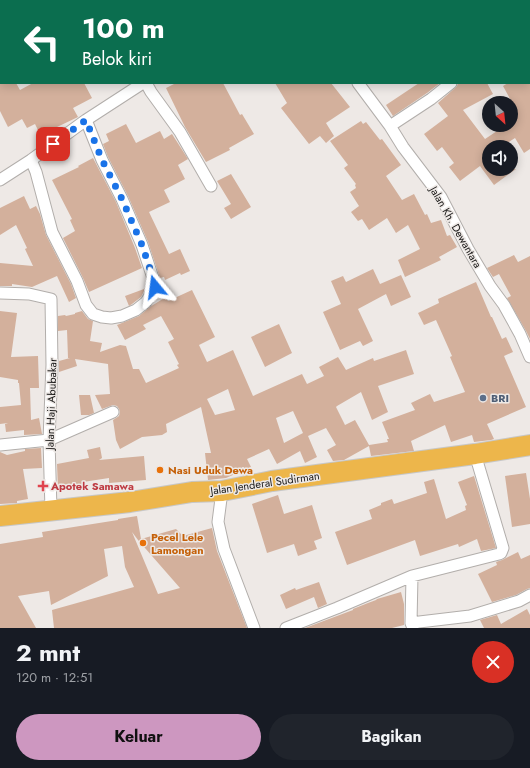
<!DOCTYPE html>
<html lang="id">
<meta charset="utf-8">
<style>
:root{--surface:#171b24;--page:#20242c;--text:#f1f3f6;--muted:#9ea1a6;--accent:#cd97c0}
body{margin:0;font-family:Jost,sans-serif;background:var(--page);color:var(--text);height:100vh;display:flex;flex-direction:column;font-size:15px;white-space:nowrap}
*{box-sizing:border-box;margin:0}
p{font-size:13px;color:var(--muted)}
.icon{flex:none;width:22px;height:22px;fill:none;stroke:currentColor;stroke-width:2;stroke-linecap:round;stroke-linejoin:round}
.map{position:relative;height:628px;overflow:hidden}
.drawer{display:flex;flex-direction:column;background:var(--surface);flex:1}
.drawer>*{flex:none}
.guide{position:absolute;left:0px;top:0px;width:530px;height:84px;box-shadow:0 2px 10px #0003;background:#0b6e4f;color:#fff;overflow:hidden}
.needle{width:26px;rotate:153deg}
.tools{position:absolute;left:482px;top:96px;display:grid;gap:8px}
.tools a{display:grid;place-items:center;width:36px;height:36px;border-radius:50%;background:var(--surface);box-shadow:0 2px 10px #0003;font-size:20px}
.pin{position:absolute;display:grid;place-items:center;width:34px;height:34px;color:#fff;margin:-17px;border-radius:8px;box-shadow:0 2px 6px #0006}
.me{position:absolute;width:44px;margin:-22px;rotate:344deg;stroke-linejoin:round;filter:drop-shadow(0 0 3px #0008)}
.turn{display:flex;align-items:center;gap:14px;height:84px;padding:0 16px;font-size:18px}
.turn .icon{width:52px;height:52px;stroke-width:2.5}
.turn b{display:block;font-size:28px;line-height:34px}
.round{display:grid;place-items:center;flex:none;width:42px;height:42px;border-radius:21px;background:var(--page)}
.head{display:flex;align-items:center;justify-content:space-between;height:68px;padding:0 16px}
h1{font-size:24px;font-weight:700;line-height:30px}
.action{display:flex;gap:8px;margin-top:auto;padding:8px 16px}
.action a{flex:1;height:46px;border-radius:24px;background:var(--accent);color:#111;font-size:16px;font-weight:700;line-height:46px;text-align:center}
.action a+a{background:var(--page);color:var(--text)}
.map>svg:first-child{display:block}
.building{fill:#d3b09c;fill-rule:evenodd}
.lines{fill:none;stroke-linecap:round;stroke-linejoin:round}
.street-casing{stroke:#b2aeab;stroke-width:13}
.highway-casing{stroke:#c7c7c7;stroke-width:22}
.street{stroke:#fff;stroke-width:11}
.highway{stroke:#edb64b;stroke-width:20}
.route{stroke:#1a73e8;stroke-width:7;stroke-dasharray:0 12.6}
.service-dot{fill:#5c6f8a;stroke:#eee9e6;stroke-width:1.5}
.food-dot{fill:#e8710a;stroke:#eee9e6;stroke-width:1.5}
.health-dot{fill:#e0444e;stroke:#eee9e6;stroke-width:1.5}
.labels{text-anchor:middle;stroke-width:3;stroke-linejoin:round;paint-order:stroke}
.street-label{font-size:11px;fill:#171615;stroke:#eee9e6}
.service-label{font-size:11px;font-weight:bold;fill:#4e5e75;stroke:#eee9e6;text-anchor:start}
.food-label{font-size:11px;font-weight:bold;fill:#c56008;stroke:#eee9e6;text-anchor:start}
.health-label{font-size:11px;font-weight:bold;fill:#be3a42;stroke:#eee9e6;text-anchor:start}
</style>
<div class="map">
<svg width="530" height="628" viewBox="0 0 530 628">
<rect width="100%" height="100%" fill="#eee9e6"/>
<path class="building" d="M0 83H16L20 90 33 83H84L92 98 73 108 78 117 57 127 58 129 42 138 35 124 27 128 22 119 8 127 0 111Z
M176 83H223L240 115 242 114 254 134 229 148 230 150 206 162 185 127 166 88Z
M275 83H331L350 107 326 123 334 136 326 143 320 136 309 144 281 108 287 103Z
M419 83H440L427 93 393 116 386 105Z
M458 83H487L493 94 463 110 485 139 506 125H511V110L515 108 503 86 508 83H530V149L524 153 515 138 501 147H489V169H516L494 185 480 166 460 181 449 167 454 163 442 147 437 151 424 134 448 116 438 103 455 88 457 86Z
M361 121 363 124 366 122 380 140 382 139 401 165 386 176 402 200 414 194 425 215 427 214 431 223 441 220 447 236 450 235 457 247 439 257 441 260 405 277 398 260 420 249 408 225 396 233 387 218 369 230 362 219 358 221 351 212 359 206 350 192 356 188 355 185 356 184 344 168 348 165 330 141Z
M126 124 136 143 160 131 164 139 172 134 188 159 178 165 185 179 164 190 170 202 149 212 169 254 180 249 190 271 181 275 180 273 165 280 164 277 160 278 148 242 128 196 108 157 103 144 109 141 106 134Z
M93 158 116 202 135 248 142 268 89 292 83 278 63 238 75 231 70 220 72 219 52 180 79 167 78 166Z
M231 174 251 207 231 219 224 208 231 204 217 181Z
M24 196 30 209 36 206 40 214 46 235 71 284 76 298 69 302 57 276 32 287 12 284V286H0V263L33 266 25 249 27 248 16 225 0 235V208Z
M514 255 518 262 530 256V339L526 331 507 298 511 296 499 274 493 277 487 268Z
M373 269 380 284 401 275 411 297 391 306 386 294 358 309 373 341 363 346 360 341 340 350 323 312 341 304 331 281 343 276 346 282Z
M476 282 491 317H492L502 339 506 337 513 352 504 356 526 407 487 424 494 439 491 440 474 442 472 435 451 442 445 425 411 441 414 451 371 456 369 446 344 460 333 461 327 450 336 445 326 428 308 436 317 457 305 463 300 451 277 464 269 449 247 459 251 467 226 478 208 480 205 453H211L201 407 166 424 167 432 162 435 142 437 120 449 116 440 113 420 119 416 120 412 119 409 117 406 113 405 102 409 95 395 110 394 108 364 75 359 77 366 59 372V361L70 358H68L67 330 58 331V316L65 315 66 316 75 314V313L82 311 88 319 93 321 90 341 102 343 100 352 120 345 126 346 133 369H139L146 383 179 368 177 365 179 364 168 342 174 339 161 316 143 325 146 329 125 340 117 325 139 316 150 307 153 305 166 297 168 301 192 290 215 337 199 345 207 362 233 350 253 396 302 374 307 384 324 376 319 367 338 357 346 370 373 358 374 361 406 350 414 374 378 386 388 412 372 420 361 392 337 406 336 407 345 425 355 420 369 445 388 442 387 439H389L382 422 415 410 411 403 430 394 434 402 465 392 450 357 452 356 436 320 424 325 418 313 439 303 438 299ZM228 389 235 410 215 415 207 399ZM293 411 303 433 284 443 276 418Z
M144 289V291L141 297 132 304 129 306 125 296Z
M0 311 17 313 11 357 38 356 39 388H30L31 420 39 418 42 434 24 435V430L6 432 5 424 8 423 0 424V407L21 405 19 383H18V380L0 377Z
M279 324 292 353 265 367 251 337Z
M79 395H90L94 413 89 415H81Z
M100 447 102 458 99 460 144 456 146 480 109 483V478L83 482V485L58 489 57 464 89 458 87 450Z
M41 448 42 468 23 469 28 499 17 501V503L0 504V452L7 455 25 451V449Z
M526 473 530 499V524L512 527 505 476Z
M474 476 496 548 481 551 477 539 459 547 458 544 420 556 415 540 347 565 335 532 372 519 369 510 381 505V503L392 499 394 504 427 493 424 482 434 479 446 519 466 510 465 506 467 505 458 482Z
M278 495 284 514 312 505 322 538 314 541 317 549 298 556 294 544 267 553 252 504Z
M137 516 141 539 176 529 183 536 212 528 217 551 247 628H54L52 610 134 587 125 567 122 546 104 549 108 576 51 605 49 591 18 596 36 628H0V544L43 537 42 532 118 520V519ZM132 532 138 540 180 588 158 594Z
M518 552 521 559 530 555V588L527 589 516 595 492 602 478 574 497 565 496 562 502 560Z
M319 582 327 604 318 608 314 597 286 609 280 595 295 588 296 590Z
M401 592 404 604V625L392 628H305L353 610V609L368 603 376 600 377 599Z
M527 609 530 615V628H484L480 620 497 615 501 624Z"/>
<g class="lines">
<g class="street-casing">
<path id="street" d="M302 0V1
M270 1 272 0
M529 27 530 26
M146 83 151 92 180 132 211 186
M358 83 390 126 403 147 441 197 468 249 490 286 504 305 520 334 530 357
M390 126 431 99 451 83
M31 160 36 172 52 232 77 281 86 305 93 314 102 317 111 318 122 316 136 310 146 302 152 292 155 284 142 245 122 199 102 160 86 120
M0 180 31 160 86 120 143 83
M0 293 29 294 51 299 52 365 49 440 51 510
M0 445 49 440 113 412
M222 491 218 522 224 549 254 628
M412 576 411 623 413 628
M411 623 470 616 519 601 530 595
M286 628 337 608 412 576 499 554 501 553 503 548 475 454"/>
</g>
<g class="highway-casing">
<path id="highway" d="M0 516 130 502 192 492 222 491 272 481 475 454 530 445"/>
</g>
<use href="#street" class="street"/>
<use href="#highway" class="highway"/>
</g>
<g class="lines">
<path class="route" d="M53 144 86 120 102 160 122 199 142 245 155 284V287"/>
</g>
<circle class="service-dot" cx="483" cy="398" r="4"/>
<g class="food-dot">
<circle cx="160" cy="470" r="4"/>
<circle cx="143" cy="543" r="4"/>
</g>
<path class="health-dot" d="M41 480h4v4h4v4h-4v4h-4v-4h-4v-4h4z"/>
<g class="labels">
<g class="street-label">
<text transform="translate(456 227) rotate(60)" y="4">Jalan Kh. Dewantara</text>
<text transform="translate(51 404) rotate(-88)" y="4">Jalan Haji Abubakar</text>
<text transform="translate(265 483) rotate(-8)" y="4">Jalan Jenderal Sudirman</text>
</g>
<g class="service-label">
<text x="491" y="402">BRI</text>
</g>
<g class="food-label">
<text x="168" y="474">Nasi Uduk Dewa</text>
<text x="151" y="541">Pecel Lele<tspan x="151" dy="13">Lamongan</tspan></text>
</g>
<g class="health-label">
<text x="51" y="490">Apotek Samawa</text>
</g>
</g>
</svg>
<div class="tools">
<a><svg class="needle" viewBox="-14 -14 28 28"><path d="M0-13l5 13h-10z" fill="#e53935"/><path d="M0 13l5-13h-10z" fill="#9ea1a6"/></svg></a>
<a><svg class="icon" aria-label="sound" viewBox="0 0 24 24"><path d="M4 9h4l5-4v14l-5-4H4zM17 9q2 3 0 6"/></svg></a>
</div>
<div class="pin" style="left:53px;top:144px;background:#d93025"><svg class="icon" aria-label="arrive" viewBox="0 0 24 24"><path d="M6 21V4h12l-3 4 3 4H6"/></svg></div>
<svg class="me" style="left:155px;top:287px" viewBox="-20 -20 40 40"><path d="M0-17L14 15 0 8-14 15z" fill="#1a73e8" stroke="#fff" stroke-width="4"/></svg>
<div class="guide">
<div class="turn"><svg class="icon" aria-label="left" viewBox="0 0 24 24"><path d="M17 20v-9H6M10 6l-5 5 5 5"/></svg><div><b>100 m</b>Belok kiri</div></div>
</div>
</div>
<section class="drawer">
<div class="head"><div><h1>2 mnt</h1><p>120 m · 12:51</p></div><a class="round" style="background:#d93025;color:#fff"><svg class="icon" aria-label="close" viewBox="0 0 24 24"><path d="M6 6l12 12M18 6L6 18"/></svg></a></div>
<div class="action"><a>Keluar</a><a>Bagikan</a></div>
</section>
